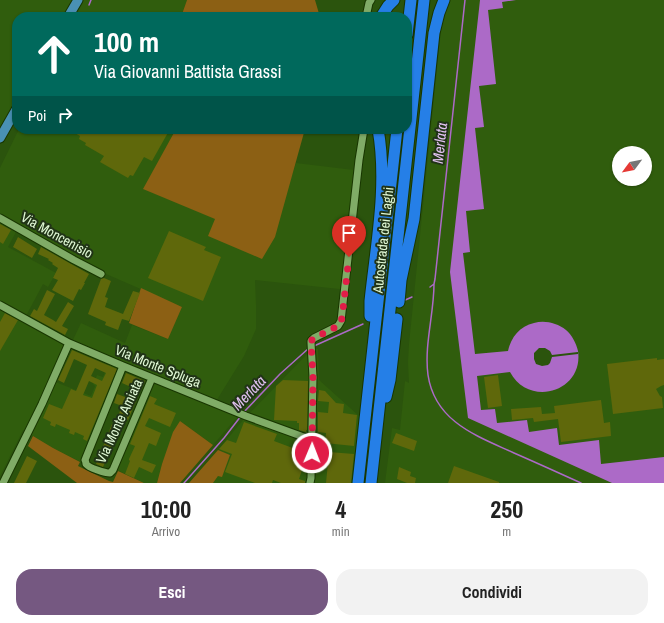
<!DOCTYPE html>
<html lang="it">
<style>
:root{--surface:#fff;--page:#f2f2f2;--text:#222;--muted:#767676;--accent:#755881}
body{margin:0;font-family:"Archivo Narrow",sans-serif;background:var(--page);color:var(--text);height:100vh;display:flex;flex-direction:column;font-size:15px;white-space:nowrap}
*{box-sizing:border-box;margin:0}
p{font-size:13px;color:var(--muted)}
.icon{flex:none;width:22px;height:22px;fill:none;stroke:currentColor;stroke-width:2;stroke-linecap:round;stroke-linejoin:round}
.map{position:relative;height:483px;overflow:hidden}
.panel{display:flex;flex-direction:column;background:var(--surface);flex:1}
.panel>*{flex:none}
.top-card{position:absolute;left:12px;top:12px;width:400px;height:122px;border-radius:16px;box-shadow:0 1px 3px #0004;background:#00695c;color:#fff;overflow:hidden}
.needle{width:26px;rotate:238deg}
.fabs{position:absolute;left:612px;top:146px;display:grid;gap:8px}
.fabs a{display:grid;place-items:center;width:40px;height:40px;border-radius:50%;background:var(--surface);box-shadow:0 1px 3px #0004;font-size:20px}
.pin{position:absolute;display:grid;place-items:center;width:34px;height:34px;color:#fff;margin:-41px -17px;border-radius:50% 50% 50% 0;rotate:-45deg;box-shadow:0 0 4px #0007}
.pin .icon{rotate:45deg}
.me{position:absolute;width:44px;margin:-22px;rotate:1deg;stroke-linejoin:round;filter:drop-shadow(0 0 3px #0008)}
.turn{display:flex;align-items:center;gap:14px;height:84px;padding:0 16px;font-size:18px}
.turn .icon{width:52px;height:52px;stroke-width:2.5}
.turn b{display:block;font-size:28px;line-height:34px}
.then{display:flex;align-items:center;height:38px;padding:0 16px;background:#0003;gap:8px;font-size:15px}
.eta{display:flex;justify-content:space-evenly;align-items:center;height:68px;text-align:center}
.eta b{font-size:24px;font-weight:800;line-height:28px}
.primary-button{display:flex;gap:8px;margin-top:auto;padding:8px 16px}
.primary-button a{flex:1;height:46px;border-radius:16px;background:var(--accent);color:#fff;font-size:16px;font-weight:800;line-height:46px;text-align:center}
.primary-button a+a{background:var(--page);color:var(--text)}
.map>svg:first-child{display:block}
.built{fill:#305d0d;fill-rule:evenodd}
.green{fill:#8c6014}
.water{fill:#ac6ac7}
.pier{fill:#2b540d}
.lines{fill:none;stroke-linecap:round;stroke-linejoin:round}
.stream{stroke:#ac6ac7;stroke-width:1.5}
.building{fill:#5f680b;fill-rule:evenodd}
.minor-casing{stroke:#183601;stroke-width:9}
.major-casing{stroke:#183601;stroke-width:11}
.highway-casing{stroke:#183601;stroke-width:13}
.minor{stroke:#80ac67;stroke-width:7}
.major{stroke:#4991b4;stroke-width:9}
.highway{stroke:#257fe7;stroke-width:11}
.route{stroke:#e11d48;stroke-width:7;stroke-dasharray:0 12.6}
.labels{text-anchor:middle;stroke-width:4;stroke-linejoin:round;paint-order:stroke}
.street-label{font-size:14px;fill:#e1f9d6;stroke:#213417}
.water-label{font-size:15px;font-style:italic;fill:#e1c1f0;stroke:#213417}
</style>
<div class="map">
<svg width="664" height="483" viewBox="0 0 664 483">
<rect width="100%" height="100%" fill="#2b540d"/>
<path class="built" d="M0 0H77L67 17H17V107L0 137Z
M82 0H187L181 17H73Z
M444 0H664V483H385L392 428 400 430 405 381 409 383 408 362 409 344ZM619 153H645V179H619Z
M19 129H176L144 189 216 219 209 236 291 178 296 163 362 171 349 290 255 280 256 305V329L244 356 215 403 72 342 81 323 125 343 132 325 168 339 182 307 97 270 18 228 8 247 56 273 48 287 43 284 26 316 66 339 48 379 91 396 95 386 93 384 97 375 103 377 109 363 120 369 83 463 53 448 23 430 0 476V168Z
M313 348 318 349 319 380 359 416 352 483H213L218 476 230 455 218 450 243 420Z
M155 383 239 415 213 445 180 421 162 464 157 483H144L115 469Z"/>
<path class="green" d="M187 0H315L320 17H181Z
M176 129H305L275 237 262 259 208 236 215 219 143 189Z
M141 288 182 307 168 339 129 323Z
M180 421 213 445 180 483H157L162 464 173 432Z
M33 436 53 448 80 462 78 466 109 481 113 482 118 471 144 483H77L28 446Z
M218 450 230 455 222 477 218 476 213 483H189Z"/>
<path class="water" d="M480 0H516L502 2 503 8 488 10 496 84 479 86 484 127 475 128 484 209 466 211 470 252 463 253 475 354 508 351C511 337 520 326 534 323 545 320 557 323 566 330 572 335 576 343 578 351 584 392 529 408 510 372L477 376 481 410 495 409 497 423 527 420 529 432 557 428 559 445 599 440 601 464 664 457V483H612L468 418 450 272Z"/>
<path class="pier" d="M539 348H545L550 351 552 355 578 352V354L552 357 550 363 548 365 542 366 536 364 534 359V353Z"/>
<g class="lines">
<path class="stream" d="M89 5 91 0
M82 17V16
M434 284C434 314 424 345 428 375 435 422 477 436 514 453 537 463 559 473 581 483
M430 287 434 284 435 279 465 0
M403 301 412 297
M314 346 363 324
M243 413 280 374 309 348
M184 483 224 438 241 416"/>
</g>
<path class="building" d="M68 129H170L152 161 144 157 133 176 130 175 128 178 100 162 104 156 85 145 86 143 79 139 80 136Z
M0 224 11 230 3 244 0 242Z
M169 231 206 247 204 250 221 257 203 301 148 278Z
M18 237 37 249 32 258 13 247Z
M41 247 89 274 84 283H85L81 290 79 289 73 301 52 290 58 280 53 278 58 268 52 264 53 263 48 260 49 259 38 254Z
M104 278 111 281 105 297 108 298 105 307 123 314 133 291 140 293 129 321 122 319 118 330 105 325 106 322 88 314 101 279Z
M47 290 55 294 44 315 53 320 56 322 68 302 74 306 62 326 68 329 65 335 30 316 34 309 37 311Z
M5 313 18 320 0 351V322Z
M72 350 117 369 87 441 83 439 84 436 75 432 74 435 69 433 70 430 56 424 55 427 50 425 51 422 43 418 49 404 62 409 71 389 76 391 87 365 74 359 64 383 58 380ZM95 368 106 373 102 381 91 376ZM89 381 97 385 92 398 83 395Z
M657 358V360L664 359V385L661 386 656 389 660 396 662 397 663 408 613 414 607 364Z
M126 373 145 381 142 388 132 383 131 387 122 383Z
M498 375 502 406 488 408 484 377Z
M283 380 308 381 307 430H306V432L299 430V423H297V421L274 420 276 386Z
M319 390 325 391 336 403 344 404 343 413 357 415 354 446 325 443 326 433 318 432V412L328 413 329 402 318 401Z
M117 394 136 401 128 420 118 416 122 406 114 403Z
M150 396 157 399 154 404 176 413 170 427 149 418 145 426 161 433 156 446 149 443 142 460 156 465 152 473 139 467 134 478 125 474 130 461 129 460V459L135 446 130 444Z
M601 400 604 423 610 422 611 436 561 442 558 419 534 422 533 418 512 420 511 409 541 407 542 414 555 413 554 406Z
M244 422 277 434 274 441 298 450 301 443 307 445V449L305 453 306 454V458L299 479 305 481V483H281L273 480 272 483H255L225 472 232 454 219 449 227 440 236 443Z
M112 424 120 428 103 467 96 464Z
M396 433 417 441 414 451 392 443Z
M329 452 354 454 351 483H326Z
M27 456 37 461 26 483H14Z
M454 466 499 482V483H448Z
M399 467 411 472 410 476 416 478 415 483H407L397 479Z"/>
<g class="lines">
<g class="minor-casing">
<path id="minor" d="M366 17 369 3 371 0
M0 218 74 260 101 274
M0 305 69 343 123 366 246 416 312 440
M123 366 85 460C86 462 86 463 86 464 89 468 105 473 110 473L113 470 152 378
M3 483 42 404 69 343
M310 483 311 478 313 377 311 343V341L314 338 338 326 341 321 359 160 364 129"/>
</g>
<g class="major-casing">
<path id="major" d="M68 17 78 0
M0 138 17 108"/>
</g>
<g class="highway-casing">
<path id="highway" d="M381 17 388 6 394 0
M407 35 411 0
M399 302 401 280 414 219 434 33 439 13 444 0
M370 316V301C376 244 388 185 378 129
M386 397 390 380 397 319
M358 483 397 129
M371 483 424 0"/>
</g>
<use href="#minor" class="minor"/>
<use href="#major" class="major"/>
<use href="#highway" class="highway"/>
</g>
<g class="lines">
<path class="route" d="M312 453 313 376 311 343V341L314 338 338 326 340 324 342 318 349 257"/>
</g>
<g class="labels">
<g class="street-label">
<text transform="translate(57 235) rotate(29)" y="5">Via Moncenisio</text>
<text transform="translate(383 240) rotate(-84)" y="5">Autostrada dei Laghi</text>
<text transform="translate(158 366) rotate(22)" y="5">Via Monte Spluga</text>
<text transform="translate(119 421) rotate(-65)" y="5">Via Monte Amiata</text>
</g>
<g class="water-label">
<text transform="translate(440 143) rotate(-84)" y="5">Merlata</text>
<text transform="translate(249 393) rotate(-46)" y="5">Merlata</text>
</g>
</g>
</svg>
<div class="fabs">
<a><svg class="needle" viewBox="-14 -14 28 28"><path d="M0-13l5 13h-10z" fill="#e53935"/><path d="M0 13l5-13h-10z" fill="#767676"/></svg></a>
</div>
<div class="pin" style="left:349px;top:257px;background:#d93025"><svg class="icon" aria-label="arrive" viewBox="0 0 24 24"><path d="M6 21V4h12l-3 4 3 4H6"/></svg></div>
<svg class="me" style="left:312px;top:453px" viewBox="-20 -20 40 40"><circle r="17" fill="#e11d48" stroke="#fff" stroke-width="3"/><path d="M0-11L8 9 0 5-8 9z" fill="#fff"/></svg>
<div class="top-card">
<div class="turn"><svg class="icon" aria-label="ahead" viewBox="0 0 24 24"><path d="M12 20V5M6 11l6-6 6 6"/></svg><div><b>100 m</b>Via Giovanni Battista Grassi</div></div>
<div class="then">Poi<svg class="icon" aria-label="right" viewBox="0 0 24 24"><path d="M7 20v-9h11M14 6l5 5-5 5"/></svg></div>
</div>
</div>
<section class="panel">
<div class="eta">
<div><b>10:00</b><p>Arrivo</p></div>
<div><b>4</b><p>min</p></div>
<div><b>250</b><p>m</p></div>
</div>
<div class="primary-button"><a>Esci</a><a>Condividi</a></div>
</section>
